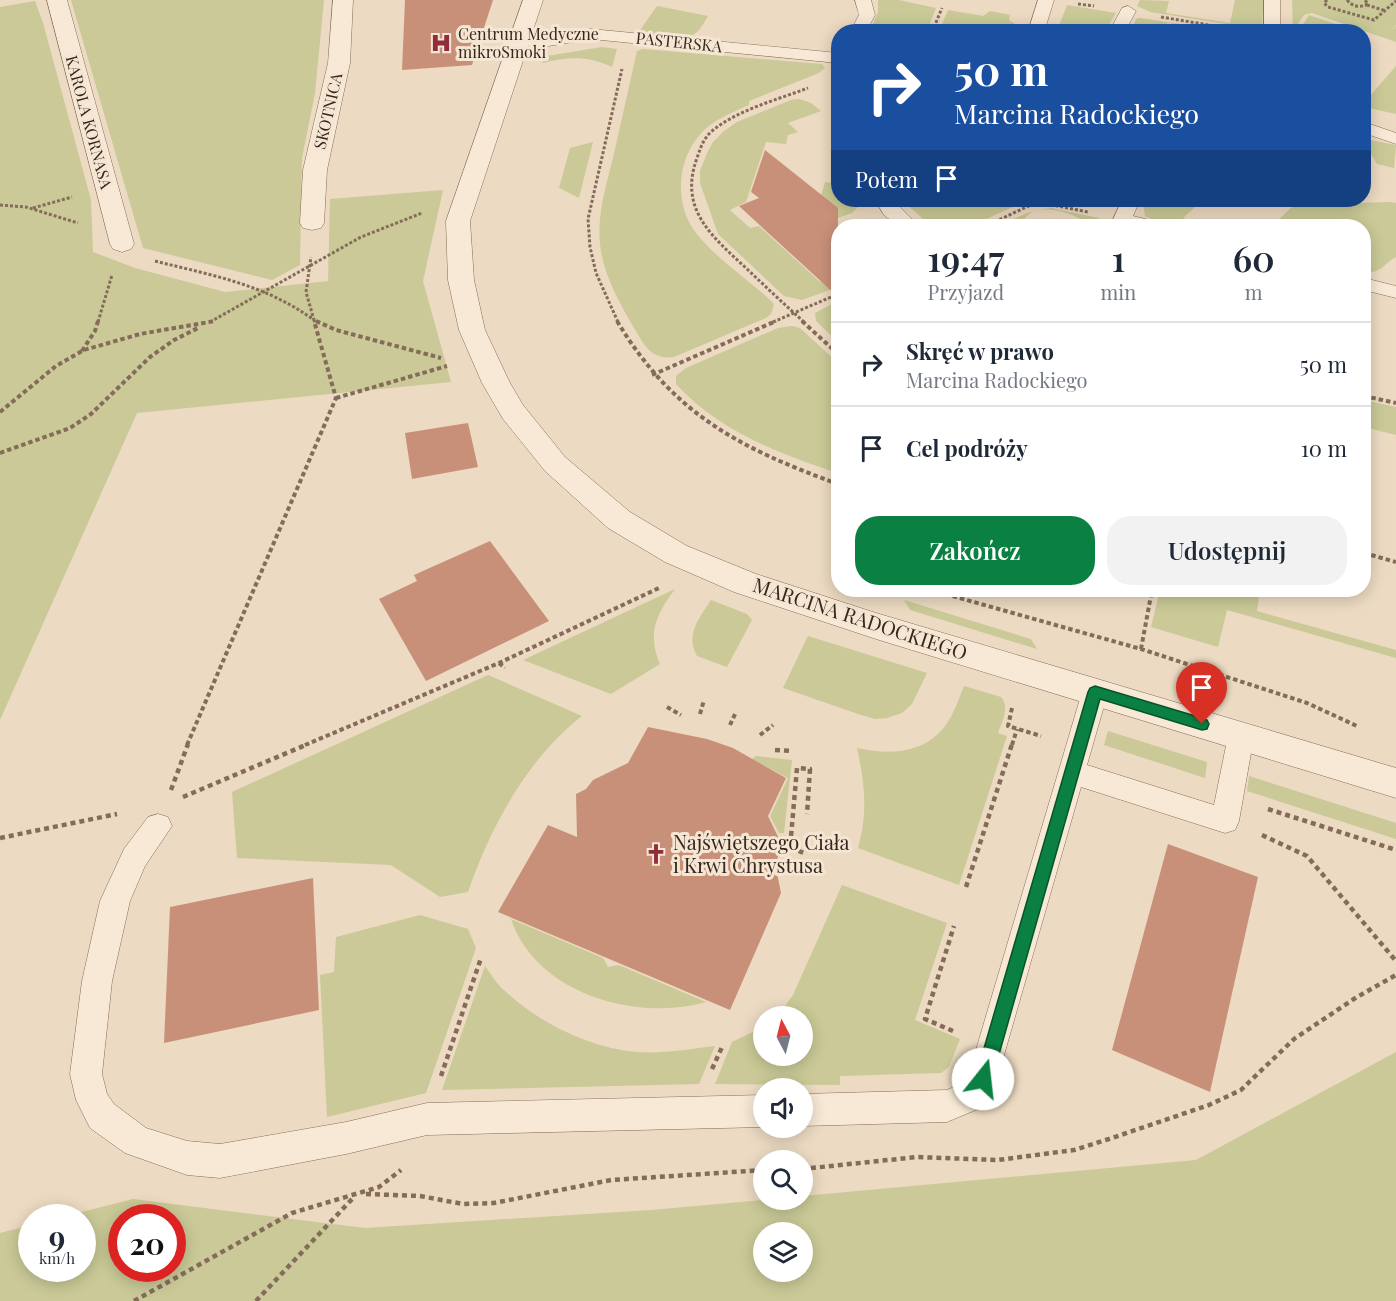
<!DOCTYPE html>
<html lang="pl">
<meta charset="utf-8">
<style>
:root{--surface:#fff;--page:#f2f2f3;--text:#1f2937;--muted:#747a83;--line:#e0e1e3;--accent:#0b8043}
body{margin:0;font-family:"Playfair Display",serif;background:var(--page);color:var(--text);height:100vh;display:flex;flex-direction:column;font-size:22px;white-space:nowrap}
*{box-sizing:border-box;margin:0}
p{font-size:20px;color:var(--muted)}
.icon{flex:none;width:33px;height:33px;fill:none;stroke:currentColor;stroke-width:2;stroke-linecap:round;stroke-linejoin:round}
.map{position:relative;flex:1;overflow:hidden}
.side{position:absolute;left:831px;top:219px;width:540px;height:378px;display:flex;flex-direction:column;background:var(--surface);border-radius:24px;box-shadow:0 3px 15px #0003}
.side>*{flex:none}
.banner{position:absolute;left:831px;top:24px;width:540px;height:183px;border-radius:24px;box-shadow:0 3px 15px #0003;background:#1a4fa0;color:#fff;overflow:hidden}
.needle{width:39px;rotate:353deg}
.buttons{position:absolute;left:753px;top:1006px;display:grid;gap:12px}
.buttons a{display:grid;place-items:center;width:60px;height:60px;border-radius:50%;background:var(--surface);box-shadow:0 3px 15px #0003;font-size:30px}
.speed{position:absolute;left:18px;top:1204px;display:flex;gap:12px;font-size:30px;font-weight:700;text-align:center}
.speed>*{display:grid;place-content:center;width:78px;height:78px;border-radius:50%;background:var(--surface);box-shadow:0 3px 15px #0003;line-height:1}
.speed small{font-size:15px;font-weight:400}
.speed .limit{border:9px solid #d22;background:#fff;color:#111}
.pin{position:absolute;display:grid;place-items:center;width:51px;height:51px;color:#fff;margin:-62px -26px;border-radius:50% 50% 50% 0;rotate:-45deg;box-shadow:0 0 6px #0007}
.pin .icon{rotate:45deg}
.me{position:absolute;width:66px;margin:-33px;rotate:16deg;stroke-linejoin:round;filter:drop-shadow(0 0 4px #0008)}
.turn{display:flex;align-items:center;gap:21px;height:126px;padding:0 24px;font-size:27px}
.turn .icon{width:78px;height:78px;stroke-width:2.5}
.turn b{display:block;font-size:42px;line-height:51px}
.then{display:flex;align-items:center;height:57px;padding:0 24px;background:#0003;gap:12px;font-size:22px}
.eta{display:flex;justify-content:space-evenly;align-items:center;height:102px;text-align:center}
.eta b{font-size:36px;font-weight:600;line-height:42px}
.primary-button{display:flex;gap:12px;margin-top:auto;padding:12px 24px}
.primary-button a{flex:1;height:69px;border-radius:24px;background:var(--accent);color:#fff;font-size:24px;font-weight:600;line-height:69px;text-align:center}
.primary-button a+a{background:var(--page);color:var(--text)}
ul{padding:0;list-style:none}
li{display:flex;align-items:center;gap:18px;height:84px;padding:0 24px;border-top:2px solid var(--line)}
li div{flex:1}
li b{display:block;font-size:22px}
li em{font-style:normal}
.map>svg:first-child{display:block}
.green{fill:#cac997;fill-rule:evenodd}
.building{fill:#c99079}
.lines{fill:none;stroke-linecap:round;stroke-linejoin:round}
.service-casing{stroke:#856c5a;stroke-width:1}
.minor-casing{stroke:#856c5a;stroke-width:1}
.tertiary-casing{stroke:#856c5a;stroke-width:1}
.path-far2{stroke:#856c5a;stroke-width:3;stroke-dasharray:3 2;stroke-linecap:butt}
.path-far1{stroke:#856c5a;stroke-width:4;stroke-dasharray:4.5 3;stroke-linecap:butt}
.path{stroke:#856c5a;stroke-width:4.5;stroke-dasharray:5 4;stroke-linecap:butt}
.service{fill:#f7e9d5;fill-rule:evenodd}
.minor{fill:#f7e9d5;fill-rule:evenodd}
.tertiary{fill:#f7e9d5;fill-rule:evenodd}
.route{fill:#0b8043;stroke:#07532c;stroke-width:1.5}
.labels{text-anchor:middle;stroke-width:6;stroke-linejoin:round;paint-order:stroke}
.far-poi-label{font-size:16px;fill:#36261e;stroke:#f4e6d2;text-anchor:start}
.far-street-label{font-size:16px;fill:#36261e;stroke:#f4e6d2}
.street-label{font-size:20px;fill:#36261e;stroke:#f4e6d2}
.poi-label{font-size:20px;fill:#36261e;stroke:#f4e6d2;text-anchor:start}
</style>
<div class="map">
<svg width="1396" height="1301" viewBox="0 0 1396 1301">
<rect width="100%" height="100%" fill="#ecdac2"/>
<path class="green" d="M71 0H324L315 93 302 158 300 265 272 280 143 248Z
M878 0H899L936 8 927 31H870L878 12Z
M1140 0 1169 1 1166 13 1230 23 1235 0H1264L1262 23 1259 27H1246L1150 12 1137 6Z
M1292 0H1396V25L1389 32 1396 26V42L1312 13 1304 15 1293 31Z
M35 1 43 23 91 200 93 252 135 268 225 292 328 281 330 199 443 190 423 281 451 382 137 413 0 720V7Z
M1067 5 1116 13 1105 31H1057Z
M657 6 708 16C705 21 701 28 697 32 684 44 653 35 638 33Z
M948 10 983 16 990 11 1010 15 1009 20 1014 23 1013 32 939 31Z
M1309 15 1357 31H1299Z
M1140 18 1226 31 1167 23 1164 31H1131L1136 19Z
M602 47 617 49 612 67C586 55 569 57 542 63L547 56Z
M643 49 822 64 825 68 819 73 749 101V105C735 111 721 117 709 126 677 151 672 202 696 233 717 260 750 280 774 304L771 314 766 318 674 357C651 360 645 346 634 328 619 302 603 274 600 244 597 215 606 186 613 158 621 122 629 87 637 51Z
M1396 66V114L1364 107V103Z
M799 99 811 103 821 111 788 123 798 132 788 135 786 144 766 142 746 202 730 210 750 228 759 226 820 282 838 275V287L802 300 784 296 718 234 700 183V171L707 153 713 142 724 131 737 122 791 100Z
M1370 140 1396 145 1394 168 1377 164 1364 143Z
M593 142 579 198 559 188 570 148Z
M825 182 838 184V200L864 201 852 213 835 219 818 206Z
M902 200H1028L971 226H931Z
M1145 200H1203L1183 218 1200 226C1180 227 1163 226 1145 216L1143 203Z
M1390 202 1396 203V257C1383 264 1382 273 1364 273V226H1272L1294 205Z
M1051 208 1099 218 1096 226H1089C1076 211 1027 198 1022 226H998L1027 213Z
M838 301V342L816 321 815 313Z
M792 326 800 328 838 363V473C781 455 717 430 676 384V376L686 368 778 328Z
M1364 400 1396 407V435L1364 427Z
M675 589C656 615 647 633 660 664L611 694 523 660Z
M1160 590H1260L1257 611 1396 650V658L1227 610 1218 647 1151 627Z
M711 600 747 614 752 620 727 667 697 656C685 634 699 619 711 600Z
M904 600 1031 639 1037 649 910 610Z
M808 636 927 673 912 704 902 713 887 718 875 719 861 715 783 688Z
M488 675 582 716C527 759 491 826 468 892L440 897 391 865 237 858 232 792Z
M964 686 1001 697C1010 708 1002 721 998 733L1007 736 959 885 858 848C868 812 865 784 857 748 885 754 918 755 940 732 952 720 958 701 964 686Z
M1108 731 1207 762 1205 778 1104 745Z
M756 756 792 760 784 833H779L770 816 788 778 752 759Z
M1249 776 1396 823V839L1247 791Z
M842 885 947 923 915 1020 960 1039 949 1067 941 1073 840 1076V1085L715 1084 732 1042 763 1027 764 1056H802V1017H777L793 995Z
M420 915 468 929 476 948 426 1093 327 1117 320 975 334 972 336 937Z
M511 919 603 958 608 967 619 965 706 1002C637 1022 536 994 511 919Z
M485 966C491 974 497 985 505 991 539 1023 590 1048 637 1052 663 1054 690 1049 715 1046L699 1084 442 1090Z
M1396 1052V1301H0V1233L31 1225 32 1269H82V1218H58L133 1199 365 1228 651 1210 763 1200H802L803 1196 1196 1160ZM122 1218H172V1269H122ZM764 1233H802V1272H764Z"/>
<path class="building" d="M405 0H493L472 65 402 70Z
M765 150 838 208V297L739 206 759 198 751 192Z
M468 423 478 467 412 479 405 433Z
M490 541 549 621 426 681 379 599 417 581 414 575Z
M648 727 707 739 733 748 786 778 768 816 783 847 775 863 781 893 730 1010 498 912 548 825 577 837 576 794 586 789 593 780 628 763Z
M1168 844 1258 877 1210 1092 1112 1050Z
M313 878 319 1010 164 1043 170 907Z"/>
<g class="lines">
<g class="service-casing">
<path id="service" d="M855 0H871L875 15 866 32H850L859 15Z
M1038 0H1054L1044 32H1028Z
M1264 0H1280V32H1264Z
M1128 6 1136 11 1125 32H1109L1122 8Z
M591 29 838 53V63L591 39 542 47 520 45 512 40 520 35 542 37Z
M1364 122 1396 133V144L1364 133Z
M875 200H893L919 226H898L884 215Z
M1122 200H1140L1133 216 1157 222 1159 226H1110Z
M1364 278 1396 286V298L1364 290Z
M1095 681 1104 684 1108 692 1087 765 1214 805 1228 736 1232 728 1241 725 1250 728 1254 736 1239 821 1235 830 1225 833 1081 787 994 1090 978 1109 947 1122 802 1126V1094L947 1090 956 1086 970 1070 1082 692 1086 684Z
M158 814 168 817 172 826 145 866 130 901 112 981 102 1074 107 1094 114 1104 146 1128 187 1141 220 1144 346 1122 427 1103 764 1095V1127L427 1135 346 1154 220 1178 187 1175 125 1153 90 1128 76 1100 70 1074 82 981 100 901 124 849 148 817Z"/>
</g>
<g class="minor-casing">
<path id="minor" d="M47 0H67L134 244 131 249 122 252 113 249 110 244Z
M333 0H353L350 63 327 170 324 223 321 228 312 230 303 228 300 223 303 170 328 63Z"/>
</g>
<g class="tertiary-casing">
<path id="tertiary" d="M523 0H543L470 221 474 280 485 330 510 383 523 405 565 457 630 512 687 546 756 574 876 613 1396 768V798L876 639 734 592 665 562 608 528 545 471 503 419 482 383 459 330 448 280 446 221Z"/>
</g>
<path class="path-far2" d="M1327 0 1324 3 1328 7 1374 20 1396 1
M1347 0C1353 7 1360 8 1368 4L1365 0
M1078 4 1094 6
M1367 5 1386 11
M1161 17 1239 30
M932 32 942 8
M0 205 26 207 78 223
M33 208 72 197
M986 226 1037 202 1088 212
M155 261C214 276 264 284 314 320L306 292 311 257
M98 322 112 275
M210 322 361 237 422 213
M315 322 314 320 319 322
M618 322 596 273 590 247 588 219 622 69
M773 322 838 294
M804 322C785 305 766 287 747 269 713 237 678 210 697 158 701 147 703 139 712 131 739 109 777 100 808 88"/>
<path class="path-far1" d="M316 321 336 330 441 358
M617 321C673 414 739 448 838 484
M802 321 838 354
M82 351 95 331 98 321
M652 375 776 321
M1364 396 1396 403
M336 398 447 366
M0 412 56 366 84 350 140 334 215 321
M0 453 70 428 91 414 150 357 174 340 198 328
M1364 553 1396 562
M931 590 1141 649 1307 703 1357 726
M1141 649 1152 590
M499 663 505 668
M667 707 681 715
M1012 708 1008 726 1041 736
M700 714 704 700
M730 725 736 712
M760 735 773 725
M187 745 336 398 314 321
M305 745 499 663 659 588
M1012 745 1017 729"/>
<path class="path" d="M775 750 793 751
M171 790 188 744
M183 797 308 744
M1268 809 1396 850
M1262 835 1307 856 1396 961
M0 838 117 814
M790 848 807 854
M785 851 790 848 797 768 810 769 807 814
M966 887 1012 744
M953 1031 925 1019 954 926
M712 1069 723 1045
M441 1076 481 958
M802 1169 917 1157 998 1160 1074 1150 1109 1139 1209 1105 1241 1090 1294 1039 1357 997 1396 975
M366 1194 420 1196 463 1204 494 1203 611 1180 764 1170
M134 1301 292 1213 379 1187 401 1170
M256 1301 354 1197"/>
<use href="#service" class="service"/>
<use href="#minor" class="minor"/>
<use href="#tertiary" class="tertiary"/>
</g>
<path class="route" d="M1095 686 1202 718 1207 720 1209 724 1207 729 1202 730 1100 699 992 1079 989 1085 983 1088 977 1085 975 1079 1088 692 1090 688Z"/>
<defs>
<g id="hospital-bare" transform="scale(1.62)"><path d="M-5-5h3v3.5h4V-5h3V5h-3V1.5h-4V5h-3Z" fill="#922c3a" stroke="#f4e6d2" stroke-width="2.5" paint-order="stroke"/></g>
<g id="church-bare" transform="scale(1.62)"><path d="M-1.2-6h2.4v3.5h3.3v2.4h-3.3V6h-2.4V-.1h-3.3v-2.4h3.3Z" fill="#922c3a" stroke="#f4e6d2" stroke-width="2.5" paint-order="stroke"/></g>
</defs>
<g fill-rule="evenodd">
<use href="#hospital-bare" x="441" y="43"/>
<use href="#church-bare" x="656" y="854"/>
</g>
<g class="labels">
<g class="far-poi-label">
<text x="458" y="40">Centrum Medyczne<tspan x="458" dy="18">mikroSmoki</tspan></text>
</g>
<g class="far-street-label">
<text transform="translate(679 42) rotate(6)" y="6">PASTERSKA</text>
<text transform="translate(328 111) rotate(-77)" y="6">SKOTNICA</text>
<text transform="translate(89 122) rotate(75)" y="6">KAROLA KORNASA</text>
</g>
<g class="street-label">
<text transform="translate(860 619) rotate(18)" y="7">MARCINA RADOCKIEGO</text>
</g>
<g class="poi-label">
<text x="673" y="850">Najświętszego Ciała<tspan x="673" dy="23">i Krwi Chrystusa</tspan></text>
</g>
</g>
</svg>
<div class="buttons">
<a><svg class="needle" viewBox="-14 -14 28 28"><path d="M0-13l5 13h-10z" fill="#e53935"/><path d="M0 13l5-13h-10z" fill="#747a83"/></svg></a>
<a><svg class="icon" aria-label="sound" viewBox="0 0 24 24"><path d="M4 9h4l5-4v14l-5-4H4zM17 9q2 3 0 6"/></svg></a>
<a><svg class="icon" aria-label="search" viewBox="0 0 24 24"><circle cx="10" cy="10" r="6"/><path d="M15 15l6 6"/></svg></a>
<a><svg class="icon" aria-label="layers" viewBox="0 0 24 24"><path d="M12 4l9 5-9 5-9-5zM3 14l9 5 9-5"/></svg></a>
</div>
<div class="speed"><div>9<small>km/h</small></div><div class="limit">20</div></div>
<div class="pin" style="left:1202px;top:724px;background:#d93025"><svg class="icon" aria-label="arrive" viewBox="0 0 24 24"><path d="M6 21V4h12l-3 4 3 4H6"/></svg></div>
<svg class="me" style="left:983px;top:1079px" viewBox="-20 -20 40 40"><circle r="19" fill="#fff"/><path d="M0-13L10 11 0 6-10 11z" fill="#0b8043"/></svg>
<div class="banner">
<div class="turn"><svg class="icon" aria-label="right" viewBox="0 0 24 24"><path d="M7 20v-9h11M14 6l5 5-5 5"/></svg><div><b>50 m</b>Marcina Radockiego</div></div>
<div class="then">Potem<svg class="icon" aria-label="arrive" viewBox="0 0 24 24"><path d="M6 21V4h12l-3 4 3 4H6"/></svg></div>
</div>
<section class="side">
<div class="eta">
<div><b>19:47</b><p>Przyjazd</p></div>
<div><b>1</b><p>min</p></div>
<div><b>60</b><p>m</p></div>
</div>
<ul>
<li><svg class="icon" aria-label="right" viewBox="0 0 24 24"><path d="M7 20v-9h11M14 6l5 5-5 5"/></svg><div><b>Skręć w prawo</b><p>Marcina Radockiego</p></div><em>50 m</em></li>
<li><svg class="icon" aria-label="arrive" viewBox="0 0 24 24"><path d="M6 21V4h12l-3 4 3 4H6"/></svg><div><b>Cel podróży</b></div><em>10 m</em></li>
</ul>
<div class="primary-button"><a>Zakończ</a><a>Udostępnij</a></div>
</section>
</div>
